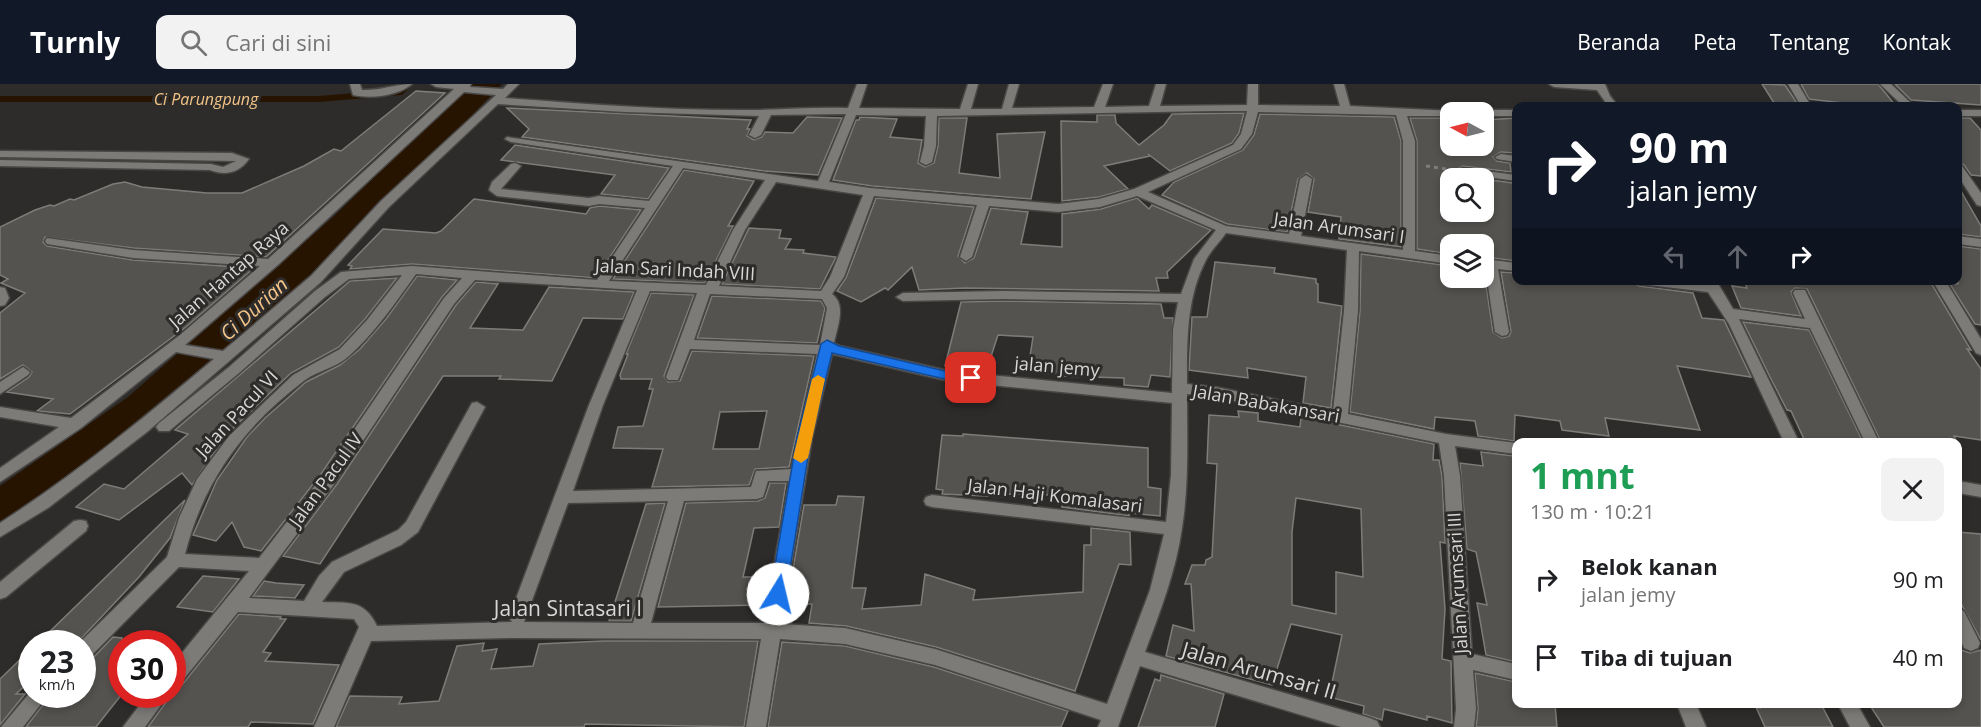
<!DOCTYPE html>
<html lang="id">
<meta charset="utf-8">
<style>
:root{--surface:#fff;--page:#f2f2f2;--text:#202124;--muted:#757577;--accent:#111827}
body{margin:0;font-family:"Open Sans",sans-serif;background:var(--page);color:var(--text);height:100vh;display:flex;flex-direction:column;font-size:22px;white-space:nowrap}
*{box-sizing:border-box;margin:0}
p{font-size:20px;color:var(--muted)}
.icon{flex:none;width:33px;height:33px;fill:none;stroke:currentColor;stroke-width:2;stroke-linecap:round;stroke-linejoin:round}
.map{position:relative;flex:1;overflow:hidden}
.panel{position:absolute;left:1512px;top:354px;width:450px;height:270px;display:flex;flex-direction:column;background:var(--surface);border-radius:12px;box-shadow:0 3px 9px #0003}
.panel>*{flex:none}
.top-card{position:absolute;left:1512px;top:18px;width:450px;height:183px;border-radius:12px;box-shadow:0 3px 9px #0003;background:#111827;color:#fff;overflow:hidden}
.needle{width:39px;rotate:277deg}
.buttons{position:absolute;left:1440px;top:18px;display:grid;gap:12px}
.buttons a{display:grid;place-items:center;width:54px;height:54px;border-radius:12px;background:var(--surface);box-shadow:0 3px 9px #0003;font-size:30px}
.speed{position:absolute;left:18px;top:546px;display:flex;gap:12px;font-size:30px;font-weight:700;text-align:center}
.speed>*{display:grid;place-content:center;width:78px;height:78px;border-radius:50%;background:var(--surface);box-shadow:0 3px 9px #0003;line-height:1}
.speed small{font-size:15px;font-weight:400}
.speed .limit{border:9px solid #d22;background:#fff;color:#111}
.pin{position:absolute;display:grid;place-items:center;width:51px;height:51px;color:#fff;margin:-26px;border-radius:12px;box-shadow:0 3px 9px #0006}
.me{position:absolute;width:66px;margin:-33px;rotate:9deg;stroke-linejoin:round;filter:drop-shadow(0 0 4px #0008)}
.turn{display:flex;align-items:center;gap:21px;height:126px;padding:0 18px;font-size:27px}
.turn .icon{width:78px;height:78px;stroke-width:2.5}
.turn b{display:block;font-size:42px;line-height:51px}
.lanes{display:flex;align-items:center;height:57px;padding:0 18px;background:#0003;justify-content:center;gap:30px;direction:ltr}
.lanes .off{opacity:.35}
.round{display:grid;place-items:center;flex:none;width:63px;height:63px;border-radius:12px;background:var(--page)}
.overview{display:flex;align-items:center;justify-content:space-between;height:102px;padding:0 18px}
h1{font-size:36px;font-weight:700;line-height:45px;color:#1e9e55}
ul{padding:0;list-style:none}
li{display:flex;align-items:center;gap:18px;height:78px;padding:0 18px}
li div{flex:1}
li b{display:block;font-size:22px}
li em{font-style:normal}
header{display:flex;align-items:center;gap:36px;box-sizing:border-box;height:84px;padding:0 30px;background:var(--accent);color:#fff}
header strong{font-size:28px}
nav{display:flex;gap:33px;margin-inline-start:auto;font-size:21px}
.search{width:420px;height:54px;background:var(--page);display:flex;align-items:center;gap:15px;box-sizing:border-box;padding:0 21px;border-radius:12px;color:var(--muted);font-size:22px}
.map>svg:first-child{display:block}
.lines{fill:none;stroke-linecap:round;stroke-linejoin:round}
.stream{stroke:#271400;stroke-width:6}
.river{fill:#271400;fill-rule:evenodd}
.building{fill:#555350;stroke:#7e7c79;stroke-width:1.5;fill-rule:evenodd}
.minor-casing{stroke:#484745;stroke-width:3}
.path{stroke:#7e7d7b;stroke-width:3;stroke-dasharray:4 4;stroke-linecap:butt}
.minor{fill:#7d7b78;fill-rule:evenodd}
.route{fill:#1a73e8;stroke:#114b97;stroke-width:1.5}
.slow{fill:#f59e0b}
.labels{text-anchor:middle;stroke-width:6;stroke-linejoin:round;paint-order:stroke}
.far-water-label{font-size:16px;font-style:italic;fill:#f3c387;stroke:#2e2c2a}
.street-label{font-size:18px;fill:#d8d7d5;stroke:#2e2c2a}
.water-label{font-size:20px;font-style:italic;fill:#f3c387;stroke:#2e2c2a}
.near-street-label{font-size:21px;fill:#d8d7d5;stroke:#2e2c2a}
</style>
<header>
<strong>Turnly</strong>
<div class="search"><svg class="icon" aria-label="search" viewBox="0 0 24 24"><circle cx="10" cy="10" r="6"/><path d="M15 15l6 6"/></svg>Cari di sini</div>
<nav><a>Beranda</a><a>Peta</a><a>Tentang</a><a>Kontak</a></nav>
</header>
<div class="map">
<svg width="1981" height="643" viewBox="0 0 1981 643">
<rect width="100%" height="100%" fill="#2e2c2a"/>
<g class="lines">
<path class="stream" d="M388 9 401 8 409 0
M0 15H319L367 11"/>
<path class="river" d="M470 0H502L359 149 158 335 17 439 0 444V402L128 313 333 133Z"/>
</g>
<path class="building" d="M1762 0 1785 1 1799 22H1776Z
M1801 0H1878L1896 22H1852L1851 20 1809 15Z
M1895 0H1981V21L1911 16Z
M416 7 445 9 266 173 133 164 45 153 43 158 47 162 133 176 254 184 186 243 70 330 37 327 53 315 7 308 29 293 32 288 23 281 0 295V229L25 209 1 199 8 195 0 191V143L35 126 50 121 54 122 70 115 74 116 113 100 125 98 142 103 207 109H242L304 82 334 65 341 67Z
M507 24 751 36 747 45H750L747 52 754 56 762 53 765 48 793 49 807 33 842 34 818 91 764 87 522 53 529 45Z
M1244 29 1239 49 1232 59 1170 87 1148 70 1150 72 1104 82 1128 105 1099 113 1062 117 1061 37 1097 38V31H1115L1116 39 1139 61 1164 41 1172 30Z
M1260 30 1394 33 1401 57V163L1339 155 1341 133 1308 128 1314 95 1307 89 1298 95 1287 148 1227 140 1162 111 1174 98 1243 66 1254 51Z
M860 33 897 35 890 53 922 56 918 79 925 83 934 79 938 62 939 34H967L959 89 1000 94 997 50 1045 48 1031 115 872 102 833 96 856 36H859Z
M1410 34H1450V62H1484V36L1516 34V69L1501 68 1493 73 1497 77 1510 79 1511 88 1463 82 1455 87 1457 91 1482 94H1450V128H1484V95L1513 99 1516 116V177L1484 173V160H1450V170L1417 165V57Z
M1958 34H1970L1981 46V92L1971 91 1964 81 1958 79Z
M515 61 669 84 648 115 601 110 615 91 501 76Z
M684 86 754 97 728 142H733L705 199 613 195Z
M1958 102 1981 142V153L1958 150Z
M876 114 974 123 958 172 965 179 974 174 991 124 1028 128 1021 160 1062 163V130L1101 125 1137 114 1149 125 1152 121 1211 146 1167 188 1168 194H1156L1159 207 965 204 919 206 912 183 888 206 885 204 861 218 837 207 846 194Z
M474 115 586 130 590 124 599 122 641 126 596 194 412 180 350 185 352 182 348 181 383 145 436 149 441 147Z
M749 144 781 146 779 154 791 155 785 165 804 166 803 169 836 173 820 205 722 200Z
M1958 162 1981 165V241L1975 240 1949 199 1958 200Z
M1361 170 1450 182V194H1484V187L1493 248 1502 254 1509 252 1511 248 1501 188 1516 189V196H1631L1639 202 1693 209 1702 234 1724 236 1751 293 1677 282 1700 346 1605 334 1609 352 1562 346 1560 337 1515 331 1514 357 1478 352 1475 337 1435 333 1434 345 1350 328 1360 227Z
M1215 178 1275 184 1274 189 1316 195V199L1318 200V218L1342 222 1331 324 1303 319 1306 293 1247 284 1248 294 1189 286 1192 233H1207Z
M417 192 457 196 442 213 321 390 261 467 244 463 232 438 216 457 193 451 217 396 247 353 265 334 306 298 340 281 360 265 386 235Z
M397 194 365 235 339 263 291 289 227 350 192 401 182 389 119 436 76 423 104 400 124 405 188 350 175 346 350 197Z
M1744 196 1930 197 1971 266 1967 265 1981 285V356L1954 352 1957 358H1881L1807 205 1795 204 1791 208 1801 232 1741 224 1732 202 1747 204Z
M476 198 498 200 470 244 523 246 549 203 634 208 623 235 583 234 552 297 499 295 501 292H443L320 480 283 472 337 400 456 221Z
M651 209 694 211 664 292 668 298 680 297 692 267 814 272 789 383 755 385 749 401 652 403 663 365 613 364 618 343 643 342 653 305H649L652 295H621L620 291 628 270H626ZM767 327 759 365H713L720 328Z
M712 212 821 217 825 224 817 259 697 254Z
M1003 217 1161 220 1164 234H1173L1170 293 1151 291 1148 303 1124 301V294L1060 292V290L1035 289V285H1028L1033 253 998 251 986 288 945 282 961 218Z
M1743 238 1809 246 1863 358H1823L1804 355 1791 327 1787 326 1771 295Z
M1238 327 1258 329V337L1300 343 1301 333 1434 360 1433 376H1439L1442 392 1445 459 1440 458 1445 525 1442 575 1451 577 1452 639 1427 632V636L1384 625 1382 636 1363 630 1364 622 1329 613 1342 551 1291 540 1272 601 1166 572 1173 541 1194 547 1191 500H1185L1192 481H1205L1206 476 1212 473 1217 380 1207 379 1209 331 1239 333ZM1296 414 1361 425 1363 493 1336 488V530L1292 521V448Z
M963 350 1148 364V403L1161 405 1160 432 1129 429V432L1062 423V416L1054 415V411L1007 410V413L942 410 943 406 936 405 942 351 963 352Z
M1481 368 1514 372V380H1516V578L1486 571 1477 519 1487 521 1476 468 1467 465 1460 379 1483 382Z
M770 399H786L779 443 754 444 743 493H770L765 521 658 523 686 419 758 417 765 414Z
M838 412 864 413 852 504H866L862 525 921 521 925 490 975 506 973 516 1083 508 1084 461H1091V444L1130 448 1131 481 1119 480 1075 607 936 563 846 542 809 539 812 520H787L804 421H836Z
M185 416 170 454 139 493 76 560H37Z
M665 419 631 537H609L646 420Z
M1958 448 1981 450V556L1958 514Z
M203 492 239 495 213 528 177 523Z
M264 497 276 499 304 501 295 514 253 512Z
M239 530 281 533 280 535H286L263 568 271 569 265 577 339 581 313 640 251 638 248 643H148L172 610V605L181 602Z
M113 553 122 554V610L96 643H26L51 610H82V578L91 576Z
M603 557H758L744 643 585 640 584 643H336L350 612 402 613 399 620 439 617 457 562 484 559 482 567 497 565 491 585 533 582 539 560Z
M782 558 845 562 934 583 1068 627 1061 643H768Z
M32 564V595L16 610H25L0 641V595Z
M1958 565 1970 569 1981 566V643H1884L1869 620H1958Z
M1475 589 1516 598V620H1555L1557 643H1476L1478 625Z
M1161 591 1224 610 1215 643H1138L1155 595 1160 597Z
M1758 620H1821L1833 643H1765L1756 623 1760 624Z"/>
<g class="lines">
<g class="minor-casing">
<path id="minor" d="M350 0H360L362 6C379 7 395 0 412 0 398 12 371 15 353 11Z
M431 0H471L470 3 503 5 508 0H519L505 14C588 20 673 27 756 26 787 25 817 23 848 24L857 0H867L859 24 960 25 968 0H978L971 25H1002L1009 0H1019L1012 24 1094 23 1103 0H1113L1105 23 1149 22 1156 0H1166L1160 22 1247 21 1248 0H1258V21L1340 22 1334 0H1344L1350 22 1454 27 1455 28H1450V32H1407L1415 57V167L1450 172V180L1359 167 1358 227 1348 330 1446 350 1516 359V370L1455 362 1460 392 1472 570 1516 580V596L1473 586 1476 625 1474 643H1454L1456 625 1444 392 1439 359 1215 313 1187 310C1187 355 1189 400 1182 444 1176 487 1160 528 1145 568L1370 634 1377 637 1380 643H1341L1140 582 1118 643H1098L1101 636 935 581 845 560 780 555 766 643H746L761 555 513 554 371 557 334 643H314L359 543 354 535 238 528 179 601 172 603V581L249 487 179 483 89 574 82 576V560H78L167 473 179 434 197 395 229 352 293 291 340 265 367 236 402 191 349 195 325 213 239 289 169 347H159L156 343 159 339 229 283 315 207 341 188 412 182 597 196 645 124 599 120 589 122 497 112 489 106 492 98 511 80 515 79 521 82 501 105 589 114 599 112 649 117 673 82 511 58 505 55 507 53 818 97 846 30 771 31 761 51 755 54 749 51 759 32 625 28 498 20 389 123 321 198 147 348 48 424 0 453V439C76 390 145 333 214 275L176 268 81 344 0 398V384L59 343 0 333V323L71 334 180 251 260 182 133 174 47 160 45 157 47 154 133 166 268 175 454 5 436 3ZM464 8 496 11 381 117 311 192 223 267 185 261 280 179ZM1213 27H1247L1241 50 1233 61 1134 105 1099 115 1058 120 870 104 829 98 856 31 926 32 924 62 920 78 926 81 932 78 936 62 937 32ZM1258 28 1396 31 1403 57V166L1301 152 1312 95 1306 91 1300 95 1289 150 1226 142 1148 108 1241 65 1252 50ZM683 84 765 96 733 146 706 201 609 197ZM776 98 863 111 830 193 821 207 719 202 745 146ZM874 112 977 121 960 173 966 177 972 173 989 122 1058 128 1100 123 1137 112 1216 146 1194 175 1181 210 1003 207 903 209 896 213 903 217 1003 215 1178 218 1173 245 1172 309 949 287 840 262 834 259C837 243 847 221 832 210L844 193ZM1226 149 1347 166 1344 227 1333 327 1215 303 1187 300C1187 259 1186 214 1206 176 1211 166 1220 158 1226 149ZM416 190 462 194 444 214 323 391 259 474 185 470C204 396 244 342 305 296 319 286 336 284 349 272 375 249 395 219 416 190ZM475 196 637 206 589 321 509 533 512 538 377 542C364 515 348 519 322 518L344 488 401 461 418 448 485 323 477 318 472 319 406 438 398 446 332 478 319 492 304 517 249 514 335 399 454 220ZM650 207 697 209 666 293 668 296H678L690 265 817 270 791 385 756 387 751 403 573 407 603 321ZM710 210 822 215 827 224 820 261 694 256ZM832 270 949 297 1172 319 1171 391 1166 438 932 411 926 413 924 417 926 421 932 423 1164 450 1150 506 1107 620 935 565 845 544 782 540 812 354ZM768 397H789L764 539H651L684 417 757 415 763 413ZM668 417 633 539 524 538 568 419Z
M1549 0H1605L1610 12 1618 22H1608L1597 6 1554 3Z
M1788 0H1798L1811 22H1801Z
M1880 0H1891L1914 22H1903Z
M1484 26H1516V32H1484V28H1479Z
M1958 26H1981V32H1958Z
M0 67 232 69 249 75C239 89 226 92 210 86L0 82V76L211 80 223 83 236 77 0 73Z
M1501 70 1516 72V78L1497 75 1495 73Z
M1958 81 1962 82 1981 109V122L1977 121 1958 92Z
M1463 84 1516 91V97L1459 89 1457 87Z
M1958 152 1981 155V163L1958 160Z
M1484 175 1516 179V187L1498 185 1509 248 1507 251 1502 252 1495 248Z
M1633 196 1704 199 1703 196H1716L1733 225 1805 235 1793 209 1795 206H1805L1879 358H1865L1810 244 1739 235 1799 358H1784L1729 240 1708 208 1639 200Z
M1932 196H1945L1981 255V271L1976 269Z
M0 203 5 204 9 214 5 221 0 222Z
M23 283 30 288 28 291 0 310V298Z
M1958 397 1981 401V413L1958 409Z
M80 436 86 437 88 442 86 447 6 513 0 515V498L74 437Z
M1958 525 1964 527 1980 559 1978 564 1971 567 1964 564C1958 551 1956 539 1958 525Z
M32 606V610H49L23 643H1Z
M148 610H169L145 643H123Z
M1677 620H1696L1706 643H1686Z
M1838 620H1857L1870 643H1850Z"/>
</g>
<path class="path" d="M1426 82 1446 85"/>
<use href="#minor" class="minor"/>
</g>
<path class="route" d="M827 256 839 262 949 288 971 290 977 294 971 299 949 296 832 269 811 354 786 510 784 514 778 516 772 514 770 510 797 354 821 260Z"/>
<path class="slow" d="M818 291 825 295 808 374 801 379 793 374 812 295Z"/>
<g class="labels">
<g class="far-water-label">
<text x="206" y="21">Ci Parungpung</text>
</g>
<g class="street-label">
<text transform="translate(1339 144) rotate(8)" y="6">Jalan Arumsari I</text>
<text transform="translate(675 186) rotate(3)" y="6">Jalan Sari Indah VIII</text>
<text transform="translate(229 191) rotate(-41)" y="6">Jalan Hantap Raya</text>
<text transform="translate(1057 283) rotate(5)" y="6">jalan jemy</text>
<text transform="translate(1266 320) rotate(10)" y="6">Jalan Babakansari</text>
<text transform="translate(237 330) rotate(-47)" y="6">Jalan Pacul VI</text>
<text transform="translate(326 396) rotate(-54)" y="6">Jalan Pacul IV</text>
<text transform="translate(1055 412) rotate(7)" y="6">Jalan Haji Komalasari</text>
<text transform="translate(1458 499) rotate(-93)" y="6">Jalan Arumsari III</text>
</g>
<g class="water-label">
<text transform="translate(254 225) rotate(-42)" y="7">Ci Durian</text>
</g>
<g class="near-street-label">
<text x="568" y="532">Jalan Sintasari I</text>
<text transform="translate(1259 587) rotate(16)" y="7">Jalan Arumsari II</text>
</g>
</g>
</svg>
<div class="buttons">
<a><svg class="needle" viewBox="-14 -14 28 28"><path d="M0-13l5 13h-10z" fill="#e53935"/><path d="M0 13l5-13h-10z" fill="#757577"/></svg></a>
<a><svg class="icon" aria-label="search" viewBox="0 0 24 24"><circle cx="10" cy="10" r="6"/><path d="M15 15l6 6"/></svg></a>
<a><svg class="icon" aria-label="layers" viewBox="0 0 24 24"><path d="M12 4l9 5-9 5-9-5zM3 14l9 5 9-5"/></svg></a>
</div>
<div class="speed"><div>23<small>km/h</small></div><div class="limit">30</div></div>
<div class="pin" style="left:971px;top:294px;background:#d93025"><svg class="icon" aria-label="arrive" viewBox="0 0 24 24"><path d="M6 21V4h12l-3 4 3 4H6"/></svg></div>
<svg class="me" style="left:778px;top:510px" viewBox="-20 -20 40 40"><circle r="19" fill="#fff"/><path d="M0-13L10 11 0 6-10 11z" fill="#1a73e8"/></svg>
<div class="top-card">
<div class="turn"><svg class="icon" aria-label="right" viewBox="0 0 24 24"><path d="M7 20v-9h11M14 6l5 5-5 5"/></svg><div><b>90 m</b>jalan jemy</div></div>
<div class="lanes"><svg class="icon off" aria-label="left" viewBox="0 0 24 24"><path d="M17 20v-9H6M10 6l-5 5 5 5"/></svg><svg class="icon off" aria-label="ahead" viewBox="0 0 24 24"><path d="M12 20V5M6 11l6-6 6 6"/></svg><svg class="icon" aria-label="right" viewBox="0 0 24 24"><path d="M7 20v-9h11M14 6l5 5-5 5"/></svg></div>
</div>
<section class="panel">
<div class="overview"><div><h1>1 mnt</h1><p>130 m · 10:21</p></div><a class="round"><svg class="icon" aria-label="close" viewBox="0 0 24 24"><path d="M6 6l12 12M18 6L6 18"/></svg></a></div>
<ul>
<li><svg class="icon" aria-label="right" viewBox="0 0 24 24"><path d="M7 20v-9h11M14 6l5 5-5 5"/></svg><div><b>Belok kanan</b><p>jalan jemy</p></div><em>90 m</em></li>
<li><svg class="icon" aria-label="arrive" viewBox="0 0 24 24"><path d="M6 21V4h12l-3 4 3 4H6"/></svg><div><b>Tiba di tujuan</b></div><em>40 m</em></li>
</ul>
</section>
</div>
